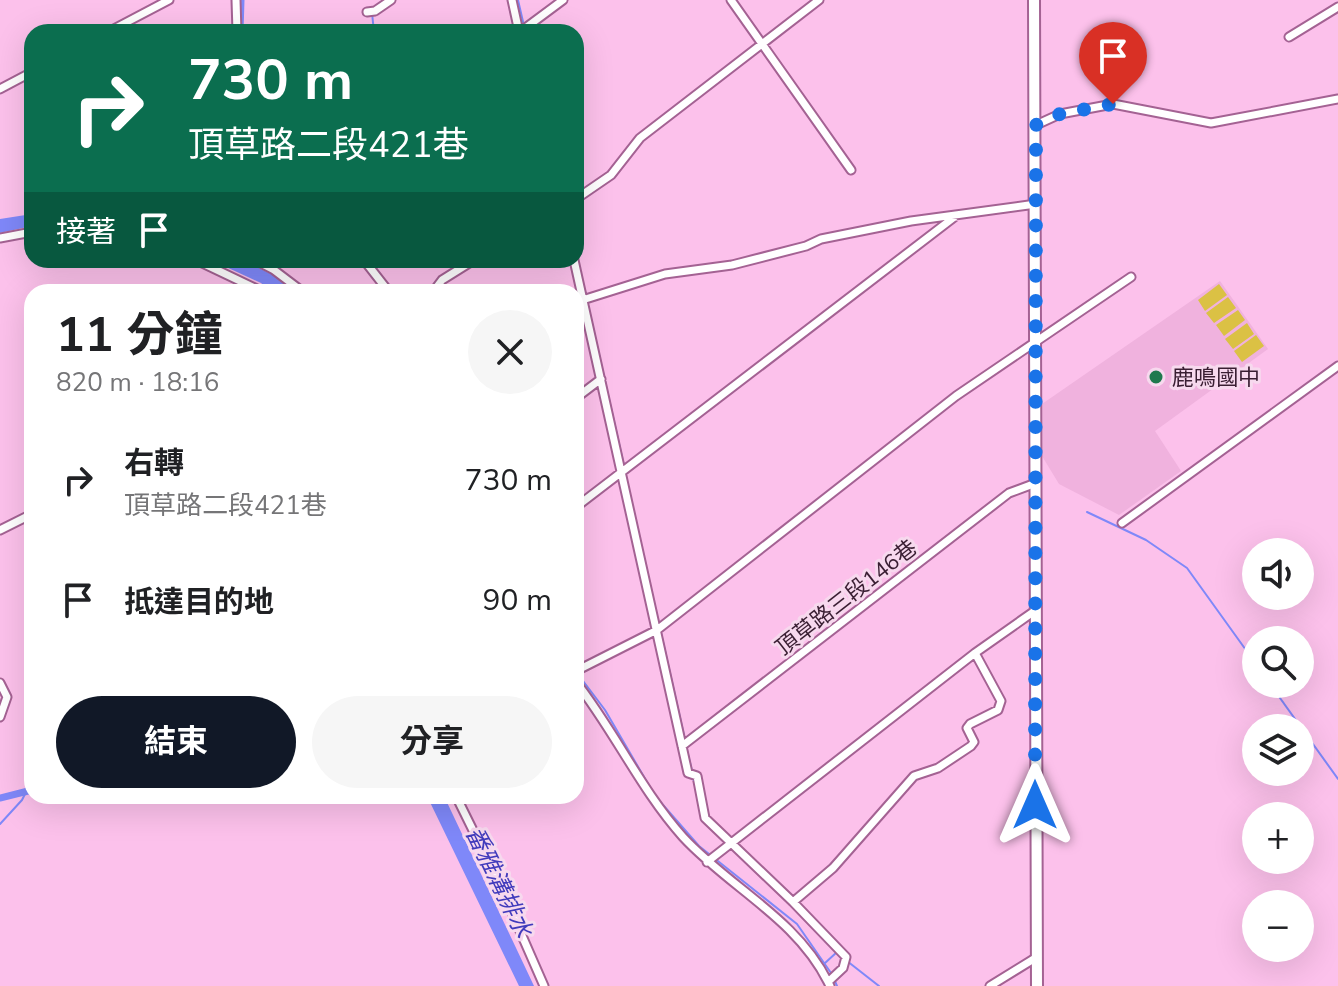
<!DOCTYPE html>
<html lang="zh-TW">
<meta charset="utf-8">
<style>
:root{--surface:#fff;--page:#f6f6f6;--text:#202124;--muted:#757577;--accent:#111827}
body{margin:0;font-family:"Nunito Sans","Noto Sans TC",sans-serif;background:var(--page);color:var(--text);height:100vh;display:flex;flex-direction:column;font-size:30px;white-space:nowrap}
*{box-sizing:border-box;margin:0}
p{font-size:26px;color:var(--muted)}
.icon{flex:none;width:44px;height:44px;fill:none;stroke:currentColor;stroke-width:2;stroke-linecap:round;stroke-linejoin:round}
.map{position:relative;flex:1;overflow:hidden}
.panel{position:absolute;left:24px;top:284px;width:560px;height:520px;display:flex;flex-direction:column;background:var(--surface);border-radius:24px;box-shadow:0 8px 32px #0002}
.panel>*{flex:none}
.guide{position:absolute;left:24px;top:24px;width:560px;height:244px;border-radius:24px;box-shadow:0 8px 32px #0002;background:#0b6e4f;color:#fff;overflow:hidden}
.tools{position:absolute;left:1242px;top:538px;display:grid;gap:16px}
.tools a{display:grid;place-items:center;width:72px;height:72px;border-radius:50%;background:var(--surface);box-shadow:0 8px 32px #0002;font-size:40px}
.pin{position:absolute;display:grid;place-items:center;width:68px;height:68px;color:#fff;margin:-82px -34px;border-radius:50% 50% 50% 0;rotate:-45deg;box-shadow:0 0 8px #0007}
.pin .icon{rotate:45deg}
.me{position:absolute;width:88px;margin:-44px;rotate:0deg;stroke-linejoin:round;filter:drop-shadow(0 0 6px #0008)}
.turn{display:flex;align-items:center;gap:28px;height:168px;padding:0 32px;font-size:36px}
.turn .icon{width:104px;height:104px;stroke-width:2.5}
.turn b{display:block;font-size:56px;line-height:68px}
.then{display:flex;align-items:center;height:76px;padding:0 32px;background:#0003;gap:16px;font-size:30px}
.round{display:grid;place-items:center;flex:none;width:84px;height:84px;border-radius:42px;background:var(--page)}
.overview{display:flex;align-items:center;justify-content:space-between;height:136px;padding:0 32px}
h1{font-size:48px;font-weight:700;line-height:60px}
.primary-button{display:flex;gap:16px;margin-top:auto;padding:16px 32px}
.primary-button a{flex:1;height:92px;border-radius:48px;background:var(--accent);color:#fff;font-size:32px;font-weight:700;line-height:92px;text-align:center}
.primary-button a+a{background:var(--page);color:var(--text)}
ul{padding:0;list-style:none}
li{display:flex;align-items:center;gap:24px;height:120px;padding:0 32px}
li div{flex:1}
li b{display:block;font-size:30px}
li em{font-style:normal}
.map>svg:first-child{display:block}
.built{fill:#f0b2de}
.green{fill:#dbc144}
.water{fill:#7f88f9}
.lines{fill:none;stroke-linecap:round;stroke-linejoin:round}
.stream{stroke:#7f88f9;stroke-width:2}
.canal{stroke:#7f88f9;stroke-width:7}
.street-casing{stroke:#a46293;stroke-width:11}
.secondary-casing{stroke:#a46293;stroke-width:14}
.street{stroke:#fff;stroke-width:7}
.secondary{stroke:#fff;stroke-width:10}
.route{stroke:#1a73e8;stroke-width:14;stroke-dasharray:0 25.2}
.poi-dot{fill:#20794e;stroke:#f7d9ee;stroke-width:3}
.labels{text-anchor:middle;stroke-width:6;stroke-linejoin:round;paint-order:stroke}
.poi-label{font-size:22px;fill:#391e32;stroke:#f7d9ee;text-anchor:start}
.street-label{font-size:22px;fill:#391e32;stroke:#f7d9ee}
.water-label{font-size:24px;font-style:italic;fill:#413bbc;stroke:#f7d9ee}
</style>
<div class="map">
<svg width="1338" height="986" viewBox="0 0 1338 986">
<rect width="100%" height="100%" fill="#fcc1eb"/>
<path class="built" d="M1220 281 1268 349 1155 431 1181 471 1119 515 1059 484 1042 456V404Z"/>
<path class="green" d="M1219 284 1227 295 1205 311 1198 300Z
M1228 297 1236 308 1214 323 1206 313Z
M1238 310 1245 320 1224 336 1216 325Z
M1247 323 1254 334 1233 349 1225 339Z
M1256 335 1264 346 1242 362 1234 351Z"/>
<path class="water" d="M32 214V226L0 233V219Z
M211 260H243L279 278 297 292H272L261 283Z
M427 796H444L534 986H519Z"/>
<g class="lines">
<path class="stream" d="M518 0 524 26
M372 13 374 32
M576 253 585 295
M273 277 280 260
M587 301 624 466
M625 473 659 626
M1087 512 1146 540 1187 568 1256 664
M661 633 685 740
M577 673 605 710 651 789
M1270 684 1338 779
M686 746 692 771
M693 777 697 794
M656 797 699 846 797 924 831 973
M0 824 22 800 26 792
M784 898 810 925
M847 961 879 986
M825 963 837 952
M834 979 837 986"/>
<path class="canal" d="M240 32 241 0
M0 798 32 790"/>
<g class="street-casing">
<path id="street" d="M236 0 237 32
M512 0 519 32
M731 0 851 170
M367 12 375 11 391 0
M108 32 169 0
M520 32 563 0
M1289 37 1338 7
M0 89 32 72
M1036 125 1060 114 1113 104 1211 123 1338 99
M576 199 611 175 640 138 819 0
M0 238 32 232
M196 260 263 292
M255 260 274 270 303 292
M364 260 389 292
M574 260 688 773 697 776 705 818 793 902 846 957 843 968 828 982 830 986
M433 292 442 280 474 260
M576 302 665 274 732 265 806 246 821 239 911 221 1036 204
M576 398 601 379
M576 507 957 215
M1122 523 1338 366
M0 530 32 514
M576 671 657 630 956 396 1131 277
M576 682C615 732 641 790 683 837 730 888 796 918 828 982
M0 683 7 697 0 717
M682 746 1009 493 1036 483
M456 796 498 881 544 986
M707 862 975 653 1036 610
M793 902 833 868 914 776 938 768 971 746 974 742 967 728 970 724 998 710 1001 701 975 653
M990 986 1037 957"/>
</g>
<g class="secondary-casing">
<path id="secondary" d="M1034 0 1037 986"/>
</g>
<use href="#street" class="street"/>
<use href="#secondary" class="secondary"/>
</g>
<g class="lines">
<path class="route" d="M1035 805 1036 125 1060 114 1113 104"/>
</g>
<circle class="poi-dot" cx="1156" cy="377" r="8"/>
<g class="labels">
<g class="poi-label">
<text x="1172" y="385">鹿鳴國中</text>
</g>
<g class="street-label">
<text transform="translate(846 597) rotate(-38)" y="8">頂草路三段146巷</text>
</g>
<g class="water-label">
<text transform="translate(499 882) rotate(64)" y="8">番雅溝排水</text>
</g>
</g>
</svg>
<div class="tools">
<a><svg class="icon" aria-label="sound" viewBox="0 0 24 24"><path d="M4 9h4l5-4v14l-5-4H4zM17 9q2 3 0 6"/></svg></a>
<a><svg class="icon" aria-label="search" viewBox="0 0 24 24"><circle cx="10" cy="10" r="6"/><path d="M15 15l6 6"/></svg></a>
<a><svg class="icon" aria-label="layers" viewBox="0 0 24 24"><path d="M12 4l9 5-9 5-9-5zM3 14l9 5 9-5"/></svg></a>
<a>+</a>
<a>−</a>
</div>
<div class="pin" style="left:1113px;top:104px;background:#d93025"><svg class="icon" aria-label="arrive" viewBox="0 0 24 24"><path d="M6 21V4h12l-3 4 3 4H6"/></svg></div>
<svg class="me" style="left:1035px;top:805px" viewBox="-20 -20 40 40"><path d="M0-17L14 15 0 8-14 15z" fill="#1a73e8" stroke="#fff" stroke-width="4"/></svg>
<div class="guide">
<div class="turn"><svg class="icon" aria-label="right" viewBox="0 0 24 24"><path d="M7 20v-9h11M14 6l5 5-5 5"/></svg><div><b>730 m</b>頂草路二段421巷</div></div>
<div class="then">接著<svg class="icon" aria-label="arrive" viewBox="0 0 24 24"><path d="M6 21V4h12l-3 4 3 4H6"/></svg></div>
</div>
<section class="panel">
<div class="overview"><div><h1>11 分鐘</h1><p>820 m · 18:16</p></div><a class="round"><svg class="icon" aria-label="close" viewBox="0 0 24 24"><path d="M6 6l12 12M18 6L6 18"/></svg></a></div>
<ul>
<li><svg class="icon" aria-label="right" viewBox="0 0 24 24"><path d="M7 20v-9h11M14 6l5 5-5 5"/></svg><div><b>右轉</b><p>頂草路二段421巷</p></div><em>730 m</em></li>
<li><svg class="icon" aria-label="arrive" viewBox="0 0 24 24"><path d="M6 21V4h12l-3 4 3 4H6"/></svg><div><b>抵達目的地</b></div><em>90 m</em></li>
</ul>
<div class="primary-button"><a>結束</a><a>分享</a></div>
</section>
</div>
